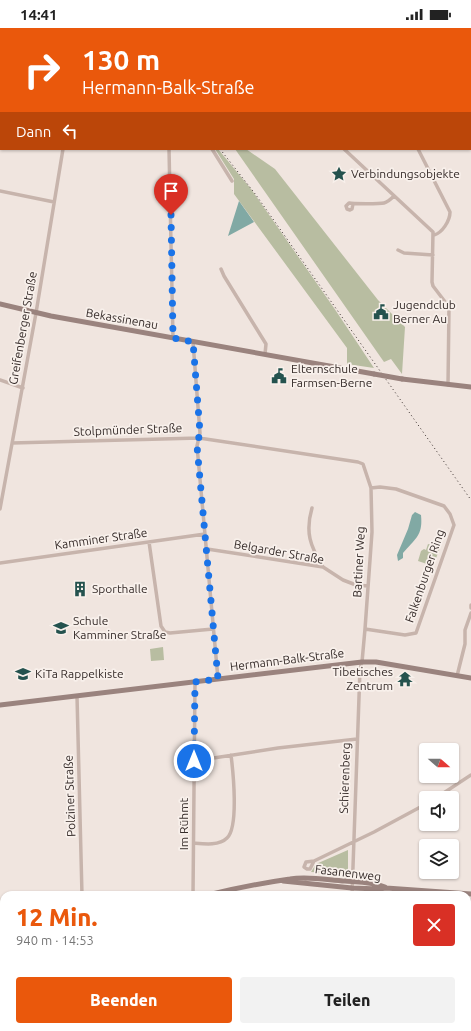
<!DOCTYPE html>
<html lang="de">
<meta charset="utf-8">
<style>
:root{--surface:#fff;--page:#f2f2f2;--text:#222;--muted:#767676;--accent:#ea580c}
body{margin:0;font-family:Ubuntu,sans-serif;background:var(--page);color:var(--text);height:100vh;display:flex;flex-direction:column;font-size:15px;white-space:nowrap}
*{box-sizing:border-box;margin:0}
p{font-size:13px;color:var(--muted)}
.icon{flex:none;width:22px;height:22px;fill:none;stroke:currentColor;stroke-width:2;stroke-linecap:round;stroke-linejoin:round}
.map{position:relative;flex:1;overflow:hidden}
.drawer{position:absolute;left:0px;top:863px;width:471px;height:140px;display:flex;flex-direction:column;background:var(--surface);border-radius:12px 12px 0 0;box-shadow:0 1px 3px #0004}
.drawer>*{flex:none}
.top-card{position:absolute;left:0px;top:0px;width:471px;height:122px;box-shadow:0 1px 3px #0004;background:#ea580c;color:#fff;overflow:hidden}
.needle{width:26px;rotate:110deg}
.controls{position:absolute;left:419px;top:715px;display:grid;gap:8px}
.controls a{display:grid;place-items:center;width:40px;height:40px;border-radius:4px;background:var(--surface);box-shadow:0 1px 3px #0004;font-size:20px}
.pin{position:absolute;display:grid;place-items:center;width:34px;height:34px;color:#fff;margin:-41px -17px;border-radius:50% 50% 50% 0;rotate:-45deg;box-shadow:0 0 4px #0007}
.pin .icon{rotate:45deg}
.me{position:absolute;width:44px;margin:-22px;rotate:0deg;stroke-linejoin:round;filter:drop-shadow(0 0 3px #0008)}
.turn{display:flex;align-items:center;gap:14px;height:84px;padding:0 16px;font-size:18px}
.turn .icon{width:52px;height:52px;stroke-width:2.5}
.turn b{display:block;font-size:28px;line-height:34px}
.then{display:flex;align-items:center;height:38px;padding:0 16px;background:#0003;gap:8px;font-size:15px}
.round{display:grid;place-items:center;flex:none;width:42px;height:42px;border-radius:4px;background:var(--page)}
.summary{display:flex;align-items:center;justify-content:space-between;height:68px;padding:0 16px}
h1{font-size:24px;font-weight:800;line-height:30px;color:var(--accent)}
.action{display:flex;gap:8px;margin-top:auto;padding:8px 16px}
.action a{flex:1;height:46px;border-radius:4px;background:var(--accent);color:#fff;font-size:16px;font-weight:800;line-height:46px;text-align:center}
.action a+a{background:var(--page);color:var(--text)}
.status{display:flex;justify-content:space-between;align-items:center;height:28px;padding:0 20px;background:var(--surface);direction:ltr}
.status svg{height:11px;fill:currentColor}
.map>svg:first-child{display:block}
.green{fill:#b8bda1}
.water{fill:#81a9a4}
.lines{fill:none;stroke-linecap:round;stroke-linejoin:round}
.street{stroke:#c7b4ac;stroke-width:3.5}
.secondary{stroke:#9a837e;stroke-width:5}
.rail{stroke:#362c2a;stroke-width:1;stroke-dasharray:1 3;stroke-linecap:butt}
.secondary-bridge{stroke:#9a837e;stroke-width:5}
.route{stroke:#1a73e8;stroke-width:7;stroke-dasharray:0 12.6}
.labels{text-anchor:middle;stroke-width:3.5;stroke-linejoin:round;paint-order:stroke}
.poi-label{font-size:12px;fill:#362c2a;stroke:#f8f0eb;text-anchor:start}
.street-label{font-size:12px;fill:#362c2a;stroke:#f8f0eb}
</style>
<div class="status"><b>14:41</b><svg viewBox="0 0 49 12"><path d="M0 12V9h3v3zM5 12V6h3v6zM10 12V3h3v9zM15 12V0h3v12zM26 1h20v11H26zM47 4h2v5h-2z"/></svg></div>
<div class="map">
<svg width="471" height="1003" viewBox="0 0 471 1003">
<rect width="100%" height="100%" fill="#f0e5df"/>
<path class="green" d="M215 121H218L251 161 334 280 374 340 347 336V320L234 166V151Z
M235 121H246L275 141 378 272 405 299 402 346 391 331 384 334Z
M428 516 440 520 433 538 418 533 421 523 424 521 426 522Z
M163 619 164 632 151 633 150 621Z
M348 822V846L311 844 316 836Z
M0 988H4V999H50L51 1003H0Z
M190 999H288V1003H193Z"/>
<path class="water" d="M239 173 254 194 228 208Z
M415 484 421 487C423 507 416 510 403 525V530L398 533 397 527 408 501 412 487Z"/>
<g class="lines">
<path class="street" d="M341 0V1
M266 1V0
M0 15 1 16
M470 99H471
M169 121 173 310
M212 121 232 153
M344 121 433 204 432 254 433 258 449 279 448 357
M418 121 450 184C450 193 442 205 434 207
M0 163 54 174
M353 176 352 181 350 182 347 181 346 178 349 175C352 176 380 176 384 175 388 174 391 171 394 168
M398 222 404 225 433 227
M221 241 224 248 266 316 265 326
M193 314 200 405 197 418 218 651
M0 352 23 360
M12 415 199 410 358 434 363 436 371 460 372 504 365 601 362 634 360 641 352 867
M312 480C305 504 310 518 323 539
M0 481 36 285 63 121
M149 514 161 598 165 604 170 605 213 601
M207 521 323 539 343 552 356 557 368 558
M0 535 205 506
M471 577V580
M365 601 405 607 416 605 454 497 450 486 444 478 396 461 380 459 371 460
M457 648 465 616V602L471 585
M77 668 82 867
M194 733 278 720 357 711
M436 770 471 747
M194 815C204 816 219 818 227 810 239 799 233 743 231 727
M314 833 310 841H307L304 839 306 834 314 833 374 804 426 776
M193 867 195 654
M132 999 145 1003
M360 999 369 1003
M59 1000 80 999
M348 1003V999
M395 1003 396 999"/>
<path class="secondary" d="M405 0 406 1
M470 106 471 108
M0 276 51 288 374 346
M402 351 471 359
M0 677 362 634H376L471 650
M283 853 352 860 379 861 386 860 471 866
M208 867C236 860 262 855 290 851 308 848 328 852 345 853 358 854 373 854 385 859
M0 895H4"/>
<path class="rail" d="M143 0 144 1
M220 121 256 167 471 472"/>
<path class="secondary-bridge" d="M374 346 402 351"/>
</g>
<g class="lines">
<path class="route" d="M171 187 173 310 193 314 200 404 197 418 218 651 195 654 194 733"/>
</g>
<defs>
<g id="sight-bare" transform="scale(1.2)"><path d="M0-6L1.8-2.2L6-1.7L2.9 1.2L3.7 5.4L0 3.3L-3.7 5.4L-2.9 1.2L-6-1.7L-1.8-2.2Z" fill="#24524e" stroke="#f8f0eb" stroke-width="2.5" paint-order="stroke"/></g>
<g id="civic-bare" transform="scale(1.2)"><path d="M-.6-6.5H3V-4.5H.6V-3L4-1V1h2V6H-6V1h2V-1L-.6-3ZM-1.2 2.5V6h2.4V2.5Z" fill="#24524e" stroke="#f8f0eb" stroke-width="2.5" paint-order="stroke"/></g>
<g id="building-bare" transform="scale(1.2)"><path d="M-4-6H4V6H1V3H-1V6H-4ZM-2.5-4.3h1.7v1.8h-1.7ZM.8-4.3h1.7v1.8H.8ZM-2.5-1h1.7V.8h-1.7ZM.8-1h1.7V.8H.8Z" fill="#24524e" stroke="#f8f0eb" stroke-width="2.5" paint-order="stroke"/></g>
<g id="school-bare" transform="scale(1.2)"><path d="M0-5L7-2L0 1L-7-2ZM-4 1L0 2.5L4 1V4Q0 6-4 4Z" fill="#24524e" stroke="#f8f0eb" stroke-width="2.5" paint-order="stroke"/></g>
<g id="temple-bare" transform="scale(1.2)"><path d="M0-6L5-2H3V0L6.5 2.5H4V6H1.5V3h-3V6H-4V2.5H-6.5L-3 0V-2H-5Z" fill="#24524e" stroke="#f8f0eb" stroke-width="2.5" paint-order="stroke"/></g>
</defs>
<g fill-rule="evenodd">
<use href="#sight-bare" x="339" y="146"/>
<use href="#civic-bare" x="381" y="284"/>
<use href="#civic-bare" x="279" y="348"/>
<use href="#building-bare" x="80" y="561"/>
<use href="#school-bare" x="61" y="600"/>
<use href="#school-bare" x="23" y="646"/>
<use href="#temple-bare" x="405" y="651"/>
</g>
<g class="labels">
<g class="poi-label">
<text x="351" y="150">Verbindungsobjekte</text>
<text x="393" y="281">Jugendclub<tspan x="393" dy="14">Berner Au</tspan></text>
<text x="291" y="345">Elternschule<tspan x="291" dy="14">Farmsen-Berne</tspan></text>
<text x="92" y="565">Sporthalle</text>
<text x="73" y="597">Schule<tspan x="73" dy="14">Kamminer Straße</tspan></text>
<text x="393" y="648" text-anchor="end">Tibetisches<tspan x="393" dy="14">Zentrum</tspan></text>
<text x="35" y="650">KiTa Rappelkiste</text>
</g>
<g class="street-label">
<text transform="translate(122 291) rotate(10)" y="4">Bekassinenau</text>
<text transform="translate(23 300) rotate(-80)" y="4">Greifenberger Straße</text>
<text transform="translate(128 402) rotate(-2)" y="4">Stolpmünder Straße</text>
<text transform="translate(101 511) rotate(-8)" y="4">Kamminer Straße</text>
<text transform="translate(279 524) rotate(10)" y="4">Belgarder Straße</text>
<text transform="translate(359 534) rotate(-87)" y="4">Bartiner Weg</text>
<text transform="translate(425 548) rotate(-71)" y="4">Falkenburger Ring</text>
<text transform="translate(287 632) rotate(-7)" y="4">Hermann-Balk-Straße</text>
<text transform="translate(345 750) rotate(-88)" y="4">Schierenberg</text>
<text transform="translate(70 768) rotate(-92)" y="4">Polziner Straße</text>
<text transform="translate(184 796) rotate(-90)" y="4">Im Rühmt</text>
<text transform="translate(348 845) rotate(7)" y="4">Fasanenweg</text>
</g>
</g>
</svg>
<div class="controls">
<a><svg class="needle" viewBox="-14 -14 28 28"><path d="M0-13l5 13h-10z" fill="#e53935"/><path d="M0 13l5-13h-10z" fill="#767676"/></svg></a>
<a><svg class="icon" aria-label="sound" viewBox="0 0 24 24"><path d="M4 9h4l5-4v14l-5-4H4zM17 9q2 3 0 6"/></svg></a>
<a><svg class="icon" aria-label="layers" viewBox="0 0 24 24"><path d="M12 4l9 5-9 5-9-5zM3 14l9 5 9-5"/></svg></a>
</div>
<div class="pin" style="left:171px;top:187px;background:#d93025"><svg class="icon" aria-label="arrive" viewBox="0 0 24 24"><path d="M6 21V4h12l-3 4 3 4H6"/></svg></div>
<svg class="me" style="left:194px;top:733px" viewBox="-20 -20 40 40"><circle r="17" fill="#1a73e8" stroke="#fff" stroke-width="3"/><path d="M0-11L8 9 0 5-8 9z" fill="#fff"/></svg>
<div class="top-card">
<div class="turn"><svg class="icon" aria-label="right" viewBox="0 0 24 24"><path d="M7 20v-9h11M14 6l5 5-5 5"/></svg><div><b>130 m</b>Hermann-Balk-Straße</div></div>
<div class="then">Dann<svg class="icon" aria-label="left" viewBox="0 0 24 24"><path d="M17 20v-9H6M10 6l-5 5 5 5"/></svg></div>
</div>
<section class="drawer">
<div class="summary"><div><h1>12 Min.</h1><p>940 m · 14:53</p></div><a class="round" style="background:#d93025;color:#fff"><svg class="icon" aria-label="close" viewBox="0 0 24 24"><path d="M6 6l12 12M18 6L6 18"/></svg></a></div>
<div class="action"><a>Beenden</a><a>Teilen</a></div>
</section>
</div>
